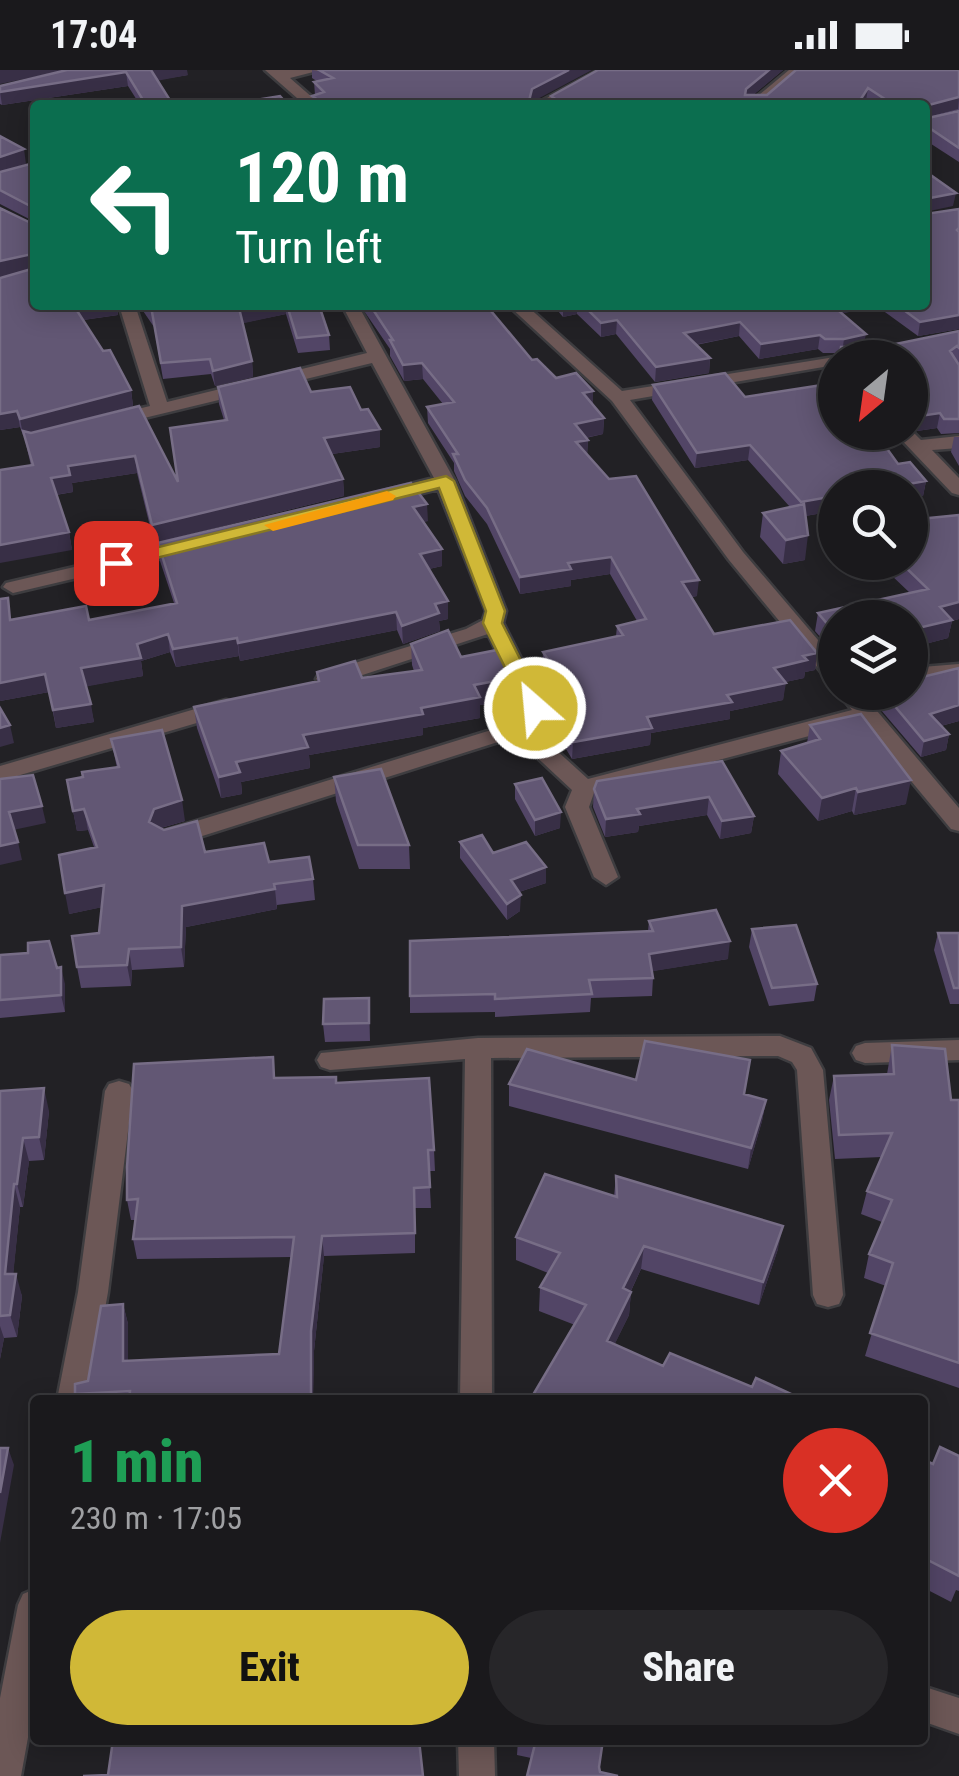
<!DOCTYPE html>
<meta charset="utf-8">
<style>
:root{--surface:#1a191c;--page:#272629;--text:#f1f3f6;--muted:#9fa0a3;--line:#38383b;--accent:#d0b837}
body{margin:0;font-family:"Roboto Condensed",sans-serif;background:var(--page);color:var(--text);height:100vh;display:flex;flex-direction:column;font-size:38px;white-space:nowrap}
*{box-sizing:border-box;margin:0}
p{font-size:32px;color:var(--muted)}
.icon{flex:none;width:55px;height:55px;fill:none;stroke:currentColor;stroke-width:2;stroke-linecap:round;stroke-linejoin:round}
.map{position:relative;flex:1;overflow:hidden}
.side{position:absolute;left:30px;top:1325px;width:898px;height:350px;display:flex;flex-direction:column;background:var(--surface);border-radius:10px;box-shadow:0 5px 25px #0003,0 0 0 2px var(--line)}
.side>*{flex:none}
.top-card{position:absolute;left:30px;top:30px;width:900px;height:210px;border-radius:10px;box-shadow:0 5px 25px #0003,0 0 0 2px var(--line);background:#0b6e4f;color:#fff;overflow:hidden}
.needle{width:65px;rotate:209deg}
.tools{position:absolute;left:818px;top:270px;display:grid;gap:20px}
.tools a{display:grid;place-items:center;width:110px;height:110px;border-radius:50%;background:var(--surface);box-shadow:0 5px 25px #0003,0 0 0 2px var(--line);font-size:50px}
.pin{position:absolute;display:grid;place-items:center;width:85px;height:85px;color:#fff;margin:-42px;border-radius:20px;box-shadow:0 5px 15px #0006}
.me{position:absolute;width:110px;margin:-55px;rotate:333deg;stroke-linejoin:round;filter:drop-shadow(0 0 8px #0008)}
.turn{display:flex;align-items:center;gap:35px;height:210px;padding:0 40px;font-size:45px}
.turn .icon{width:130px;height:130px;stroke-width:2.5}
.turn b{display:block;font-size:70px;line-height:85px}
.round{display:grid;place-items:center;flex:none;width:105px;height:105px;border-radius:52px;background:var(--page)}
.head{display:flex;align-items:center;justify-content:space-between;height:170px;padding:0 40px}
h1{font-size:60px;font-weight:800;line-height:75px;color:#1e9e55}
.cta{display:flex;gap:20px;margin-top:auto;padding:20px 40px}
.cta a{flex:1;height:115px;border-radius:60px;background:var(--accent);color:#111;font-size:40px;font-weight:800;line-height:115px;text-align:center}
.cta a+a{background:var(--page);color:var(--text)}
.status{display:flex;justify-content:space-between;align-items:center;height:70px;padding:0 50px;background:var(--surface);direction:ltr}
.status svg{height:28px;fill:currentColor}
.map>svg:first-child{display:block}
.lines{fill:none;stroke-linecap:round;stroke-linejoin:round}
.minor-casing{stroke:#3e3d40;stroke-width:5}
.minor{fill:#6c5756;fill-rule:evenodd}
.wall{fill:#524566}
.shaded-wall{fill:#382f46}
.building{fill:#625774;stroke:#776d86;stroke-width:2.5}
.route{fill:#d0b837;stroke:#877824;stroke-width:2.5}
.slow{fill:#f59e0b}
</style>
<div class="status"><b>17:04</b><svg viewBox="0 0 49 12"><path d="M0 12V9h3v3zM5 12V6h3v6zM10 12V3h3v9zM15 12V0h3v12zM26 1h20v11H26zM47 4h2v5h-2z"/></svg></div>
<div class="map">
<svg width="959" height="1706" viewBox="0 0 959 1706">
<rect width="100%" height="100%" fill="#222125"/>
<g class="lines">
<g class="minor-casing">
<path id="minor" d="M265 0H321L290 8 321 35H305Z
M599 0H616L552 35H534Z
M789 0H804L763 35H747Z
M119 235H135L167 332 367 283 342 235H358L455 411 506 541 503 553 546 638 543 643H527L488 564 335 614 327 616 316 609 319 604 466 559 483 550 486 541 438 419 383 433 373 427 376 423 434 408 372 293 111 356 105 355V347L150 336Z
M508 235H526L622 321 841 286 835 288V295L630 330 743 482 835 590V611L827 609 729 490 612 331Z
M910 359 921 370 959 366V378L932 380 959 408V425L952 423 894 362H910Z
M189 470 199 476 196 480 13 523 3 517 6 513Z
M959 594V606L910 612V598Z
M838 622H861L959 738V761L951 759 862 652 594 723 589 737 618 807 606 815 594 807 565 737 572 720 528 679 501 671 177 774H161L157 768 161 762 501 657 544 669 588 709 852 640Z
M226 630 234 632 237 637 234 642 0 711V696Z
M780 966 811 978 823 1000 843 1225 839 1234 828 1237 817 1234 813 1225 797 1000 792 992 778 986 491 988 492 1330H460L465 989 330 1000 321 997 317 990 321 983 478 968Z
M959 970V990L865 993 856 990 852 983 856 976 865 973Z
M119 1011 129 1014 133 1021 108 1222 89 1330H57L78 1222 105 1021 109 1014Z
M35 1519V1629L21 1706H0V1628L18 1535 23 1524Z
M922 1616 959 1628V1664L922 1651Z
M458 1670H494L495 1706H459Z"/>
</g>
<use href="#minor" class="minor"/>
</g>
<path class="wall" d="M67 0 188 5 157 10 173 35H140L128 16 2 35 0 34V16Z
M312 0 532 32 534 35H313L312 26 315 25 314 12H318L312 8Z
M598 0H783L753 25H767L959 0V40L928 47 959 41V92L925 70V35H872L866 31 864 35H550L551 26Z
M34 93 35 152 0 134V102Z
M959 139V259L918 266 878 237 842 243 864 277H881L959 261V363L941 364 937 358 917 361 910 355V288H839L840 283H823L818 279 759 289 739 266 696 275 710 288 709 303 655 312 616 264 601 267 577 244 563 247 553 235H925Z
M35 155V235H117L118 245 83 250 131 320 133 336 56 356 177 411 224 350 219 334 218 317 311 322 380 377 332 384 343 409 344 426 154 473 137 403 72 413 73 422 56 425 69 462 72 480 31 396 24 365H23L20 357 0 360V208L18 203Z
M139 235H319L329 265 330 280 298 283 286 244 242 253 252 291 253 307 215 316 211 304 163 309 154 257Z
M360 235H405L556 308 593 335 604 348 603 364 586 368 588 370 587 385 697 526 692 527 714 564 817 583 815 600 805 602 804 608 785 612 783 630 730 641V649L651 663 650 675 572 689 560 669V659L548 634V616H553L542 599 543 582 616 566 617 556 637 551 610 504 571 510V516L520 524 487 454 465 426 454 401V393L428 353 427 337 443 334 423 309 404 311 390 286V279Z
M653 315 745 327 891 364 877 366 898 394 926 411 923 426 805 446V490L783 494 760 467 763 443 790 437 748 390 695 398 652 330Z
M954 367H959V396L951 382Z
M959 445V549L952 551 948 568 910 578V548H835V584L815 561 818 543 910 523 890 504 860 509 848 492H910Z
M428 451 423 452 442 479V496L429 499 448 549 439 551 440 561 403 574 397 560 240 591 239 586 176 597 170 582 141 591 143 606 86 616 94 652 56 658 49 622 0 631V529L12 550H89L174 533 160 491 158 473Z
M411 574 461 587 512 608V629L480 635V648L423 658V665L309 685 310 698 241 712 242 724 221 728 197 658 194 637 317 612V602L362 608 414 601 412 595Z
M959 598V651L941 656 949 664 946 680 921 687 875 633 877 622H910Z
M810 655 906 734 854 745 852 741 818 751 778 704 781 681 807 673Z
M111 669 185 751 161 758 205 782 269 792 313 809 315 830 277 835V839L186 857 184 897 132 900 131 916 81 918 77 897 99 863 102 837 69 844 94 777 88 760 77 761 67 710 117 698Z
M722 691 754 746 751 763 720 769 707 745 639 756 638 762 605 767 593 737 594 719Z
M334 707 409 775 410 799H359L336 731Z
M515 714 560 758 535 766 515 729Z
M460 772 493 783 546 813 519 822 520 841 507 850 460 788Z
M649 851 728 889 652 901 653 908 652 926 591 928 590 942 495 947V942L410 943V926L648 861Z
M752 859 817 914 814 931 769 936 749 877Z
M938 863H959V934H950L934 880Z
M0 885 65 914V942L0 948Z
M369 928 370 971 325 972 323 954Z
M892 975 951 1030H959V1318L865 1286 886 1216 864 1208 869 1184 882 1152 861 1144 867 1121 882 1087 835 1089 829 1030 834 1006 887 1004Z
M276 1008 337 1013 434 1080 435 1101H429L431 1138H415V1183L324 1186 314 1281 313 1326 406 1330H76L75 1324 88 1311 123 1234 128 1254V1291L279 1284 291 1187 137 1189 133 1169 136 1150H131L127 1130Z
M636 1010 744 1025 766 1030 762 1051 748 1099 509 1036V1014Z
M0 1021 49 1041 44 1090 29 1091 23 1137H20L13 1204 22 1226 17 1267 4 1268 0 1289Z
M616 1106 778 1179 759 1235 641 1199 631 1221 629 1245 614 1275 663 1296 804 1330H530L575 1255 539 1241 540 1217 548 1203 516 1190V1167L614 1126Z
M959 1386V1521L956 1520 951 1532 922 1517V1389L933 1394Z
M518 1670H604L531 1688 517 1685Z"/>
<path class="shaded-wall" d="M0 0H67L0 14Z
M150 0H187L188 5 151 12Z
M569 0H592L532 32 531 35 529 31 532 19Z
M769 0H783L745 32 746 19Z
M126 2 128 16 2 35 0 22Z
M868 18 866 31 864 35H857Z
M959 27 958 39 925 48V36Z
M24 79 26 94 0 102V87Z
M956 123 953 136 925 142V129Z
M32 184 34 199 0 207V191Z
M117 235 118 245 76 251 74 236Z
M254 235H286V244L240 254 239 238Z
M563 235H577V244L563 247Z
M828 235H878V237L827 246Z
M959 245V259L918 266 920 252Z
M617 250 616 264 601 267V253Z
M740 252 739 266 683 277 684 263Z
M866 264 863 278 842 283 844 269Z
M820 265 818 279 759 289 761 274Z
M710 288 709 303 655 312 656 297Z
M252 291 253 307 215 316 213 301Z
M422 293 423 309 404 311 403 295Z
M131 320 133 336 23 365 20 349Z
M593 321V337L583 323Z
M17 341 20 357 0 360V344Z
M940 343 937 358 917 361 920 346Z
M604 348 603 364 574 370 575 354Z
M380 359V377L325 385 324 368Z
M866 362H892L891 364 865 368Z
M588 370 587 386 576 372Z
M750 375 748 390 695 398 697 383Z
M135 386 137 403 72 413 73 422 54 425 51 408 68 396Z
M343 409 344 426 154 473 152 455Z
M926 411 923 426 910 428V418H886Z
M835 426V441L799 447 801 432Z
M427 434 428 451 413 455V437Z
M69 462 72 480 0 493V475Z
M808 465 805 490 783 494 786 470Z
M442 479V496L420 501V484Z
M611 487 610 504 571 510V516L520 524V507L568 493Z
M863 492H892L890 504 860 509Z
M699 510 697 526 681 529 682 512Z
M448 531V549L439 551 440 561 403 574 402 556 435 534Z
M959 532V549L952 551 948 568 910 578V560L940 537Z
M396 542 397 560 240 591 238 573Z
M168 564 170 582 141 591 143 606 84 617 81 598 137 574Z
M237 568 239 586 176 597 173 579Z
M817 583 815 600 805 602 804 608 772 615 774 598 803 586Z
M45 604 49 622 0 631V613Z
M512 608V629L480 635V648L423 658V665L309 685 310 698 241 712 242 724 221 728 219 707 236 692 303 665 421 638 474 615Z
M786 613 783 630 730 641V649L651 663 650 675 572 689 573 672 647 647 727 625Z
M91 634 94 652 56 658 53 640Z
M959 635V651L926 660 930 644Z
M10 655 14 673 0 677V658Z
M949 664 946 680 921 687 924 671Z
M911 710 906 734 854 745 858 722Z
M856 718 852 741 818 751 822 728Z
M709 727 707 745 639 756 638 762 605 767 606 749 637 739Z
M182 730 185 751 157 759 149 752 154 739Z
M42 736 46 753 13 760 9 742Z
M84 739 88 760 77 761 73 741Z
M561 742 560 758 535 766V750Z
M754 746 751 763 720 769 722 751Z
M18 772 22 790 0 795V776Z
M546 797V813L510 825 511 810Z
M104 815 108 836 69 844 65 823Z
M275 819 277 839 186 857 184 897 181 877 182 836Z
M521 825 520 841 507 850V834Z
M730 871 728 889 648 902 649 884Z
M129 879 132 900 131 916 127 895Z
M61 897 65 914V942L61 925Z
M44 1018 49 1041 44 1090 39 1067Z
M766 1030 762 1051 748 1099 751 1078Z
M23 1068 29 1091 23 1137 17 1114Z
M14 1114 20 1137 11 1227 5 1204Z
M783 1156 778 1179 759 1235 763 1212Z
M322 1166 324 1186 314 1281 313 1330H312L311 1261Z
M644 1176 641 1199 621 1242 623 1218Z
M16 1204 22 1226 17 1267 10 1245Z
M631 1222 629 1245 605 1294 607 1271Z
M123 1234 128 1254V1311L123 1291Z
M0 1256 4 1268 0 1289Z
M8 1378 14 1395 0 1473V1423Z"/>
<path class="building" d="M67 0H151L173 35H146L126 2 0 22V16Z
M319 0H569L532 19 529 31 534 35H326L312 26 324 22 314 12 333 8Z
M598 0H769L746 19 745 25H767L796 0H959V27L925 36 894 35 868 18 857 35H564L551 26Z
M280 26 288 35H224Z
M925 41 928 48 959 41V78L925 55Z
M0 66 24 79 0 87Z
M35 90V148L34 138 0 120V102L34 93Z
M925 101 956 123 925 129Z
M0 138 35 155V187L32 184 0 191Z
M959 139V158L957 160 959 162V245L920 252 897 235H925V144Z
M35 198V235H78L74 236 103 281 110 280 131 320 20 349 17 341 0 344V208Z
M148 235H254L239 238 252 291 213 301 210 289 161 293 152 242Z
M287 235H319L329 265 297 268Z
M370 235H486L532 290 537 289 556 308 576 303 593 321 583 323 604 348 575 354 588 370 576 372 609 409 636 406 699 510 682 512 714 564 790 550 817 583 803 586 807 590 774 598 786 613 727 625 732 632 647 647 652 658 573 672 561 652 565 651 548 616 564 614 543 582 623 565 617 556 646 549 611 487 568 493 571 499 520 507 487 438 465 410 453 384H458L427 337 454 332 422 293 403 295 390 270H393Z
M583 235H832L866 264 844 269H825L820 265 761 274 740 252 684 263 710 288 656 297 617 250 601 253Z
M959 261V278L957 276 950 281 959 295V349H944L940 343 920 346 913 340 910 341V288H845L840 283 841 277H881Z
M300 298 311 322 350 317 361 340 368 339 380 359 324 368 343 409 152 455 135 386 68 396 70 405 51 408 69 462 0 475V400L33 395 23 361 31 363 139 336 178 412 170 358 227 350 218 317Z
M725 303 745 327 835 313V362H875L898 394 910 392 926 411 886 418H835V426L801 432 750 375 697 383 653 315Z
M411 413 427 434 413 437 442 479 420 484 448 531 435 534 439 543 402 556 396 542 238 573 237 568 173 579 168 564 137 574 141 588 81 598 91 634 53 640 45 604 0 613V529L8 528 10 550 86 536 89 550 177 533 158 473Z
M804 434 808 465 786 470 763 443Z
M959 445V532L940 537 952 550 910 560V548H835V563L818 543 928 519 900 492H910V450Z
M448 560 461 587 497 580 512 608 474 615 480 627 421 638 423 644 303 665 308 677 236 692 240 702 219 707 194 637 319 611 317 602 355 591 362 608 422 600 411 574Z
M959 598V635L930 644 949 664 924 671 883 622H910V610Z
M0 638 10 655 0 658Z
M861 644 911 710 858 722 856 718 822 728 781 681 820 669 810 655Z
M162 660 182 730 154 739 149 752 164 760 197 751 205 782 264 773 269 792 309 787 313 809 274 814 275 819 182 836 181 877 129 879 127 895 77 897 72 866 99 863 104 815 65 823 59 785 97 777 84 739 73 741 67 710 83 707 82 702 119 697 111 669Z
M722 691 754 746 722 751 709 727 637 739 640 744 606 749 594 719 597 711Z
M381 699 409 775H358L334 707Z
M33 705 42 736 9 742 18 772 0 776V709Z
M542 708 561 742 535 750 515 714Z
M482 765 493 783 526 772 546 797 511 810 521 825 507 834 460 772Z
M716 840 730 871 649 884 653 908 589 910 592 924 495 929V924L410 926V871L653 861 649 851Z
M796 855 817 914 772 918 752 859Z
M938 863H959V918H954Z
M49 871 57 898 61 897V925L0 930V885L28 883V873Z
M369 928V953L323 954 324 929Z
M645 971 750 990 744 1024 766 1030 751 1078 509 1014 527 979 636 1010Z
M892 975 945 979 951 1030H959V1293L870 1263 893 1193 869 1184 892 1130 867 1121 892 1063 839 1065 834 1006 894 1004Z
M273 987 274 1008 336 1007V1013L429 1008 434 1080H428L430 1117 414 1118 415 1163 322 1166 311 1261V1326L406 1325V1330H129L130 1321 75 1324V1314L88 1311 101 1236 123 1234V1291L279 1284 294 1167 133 1169 138 1129 127 1130V1097L134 994Z
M44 1018 39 1067 23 1068 17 1114H14L5 1204H16L10 1245 0 1246V1021Z
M545 1104 617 1127 616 1106 783 1156 763 1212 644 1176 623 1218 631 1222 607 1271 663 1296 670 1283 752 1317 756 1308 804 1330H530L586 1235 540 1217 560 1183 516 1167Z
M940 1377 959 1386V1506L922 1487V1389L933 1394Z
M0 1378H8L0 1423Z
M113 1670H419L423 1706H83L108 1705Z
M536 1670H603L599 1697 600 1702 618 1706H527Z"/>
<path class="route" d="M446 406 454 411 505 541 502 553 545 638 542 642 535 644 525 638 483 553 486 541 439 418 116 498 107 493 110 489Z"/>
<path class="slow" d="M387 421 396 426 393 430 273 461 264 455Z"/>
</svg>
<div class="tools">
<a><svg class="needle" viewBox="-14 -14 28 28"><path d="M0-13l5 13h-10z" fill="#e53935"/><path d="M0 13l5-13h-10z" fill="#9fa0a3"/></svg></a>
<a><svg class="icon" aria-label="search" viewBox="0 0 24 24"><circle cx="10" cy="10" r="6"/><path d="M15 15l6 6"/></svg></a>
<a><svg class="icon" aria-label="layers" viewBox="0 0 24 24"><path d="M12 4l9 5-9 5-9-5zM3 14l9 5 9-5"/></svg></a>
</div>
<div class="pin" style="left:116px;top:493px;background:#d93025"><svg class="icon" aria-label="arrive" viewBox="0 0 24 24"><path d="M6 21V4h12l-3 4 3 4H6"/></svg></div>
<svg class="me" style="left:535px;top:638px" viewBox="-20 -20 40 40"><circle r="17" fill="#d0b837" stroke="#fff" stroke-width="3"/><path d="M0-11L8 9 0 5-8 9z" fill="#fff"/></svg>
<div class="top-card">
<div class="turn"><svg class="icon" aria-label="left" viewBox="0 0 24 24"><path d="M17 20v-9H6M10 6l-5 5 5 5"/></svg><div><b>120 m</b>Turn left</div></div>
</div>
<section class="side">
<div class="head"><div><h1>1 min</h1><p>230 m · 17:05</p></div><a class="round" style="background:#d93025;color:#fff"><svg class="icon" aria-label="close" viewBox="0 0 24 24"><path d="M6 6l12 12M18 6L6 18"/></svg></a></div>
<div class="cta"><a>Exit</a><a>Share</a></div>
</section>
</div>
